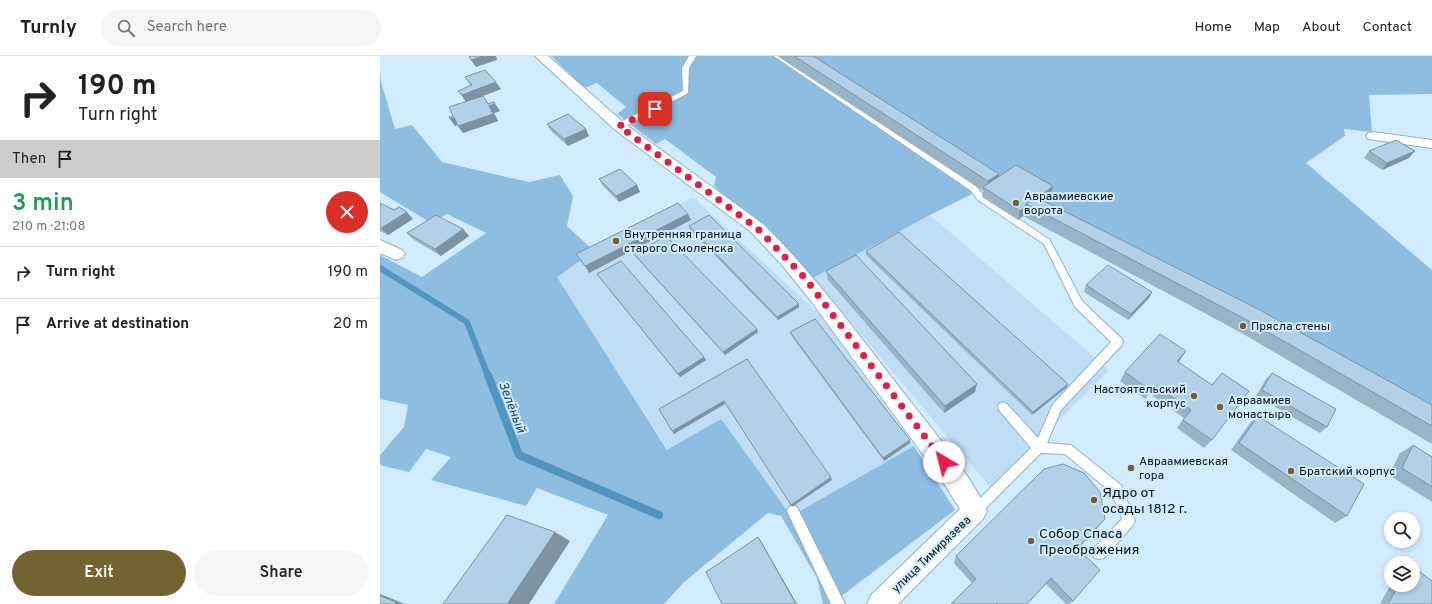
<!DOCTYPE html>
<meta charset="utf-8">
<style>
:root{--surface:#fff;--page:#f6f6f6;--text:#222;--muted:#767676;--line:#e0e0e0;--accent:#746331}
body{margin:0;font-family:Overpass,sans-serif;background:var(--page);color:var(--text);height:100vh;display:flex;flex-direction:column;font-size:15px;white-space:nowrap}
*{box-sizing:border-box;margin:0}
p{font-size:13px;color:var(--muted)}
.icon{flex:none;width:22px;height:22px;fill:none;stroke:currentColor;stroke-width:2;stroke-linecap:round;stroke-linejoin:round}
.map{position:relative;flex:1;overflow:hidden}
.sheet{display:flex;flex-direction:column;background:var(--surface);width:380px}
.sheet>*{flex:none}
.top-card{background:#fff;color:var(--text);overflow:hidden}
.buttons{position:absolute;left:1004px;top:456px;display:grid;gap:8px}
.buttons a{display:grid;place-items:center;width:36px;height:36px;border-radius:50%;background:var(--surface);box-shadow:0 2px 6px #0003;font-size:20px}
.pin{position:absolute;display:grid;place-items:center;width:34px;height:34px;color:#fff;margin:-17px;border-radius:8px;box-shadow:0 2px 6px #0006}
.me{position:absolute;width:44px;margin:-22px;rotate:323deg;stroke-linejoin:round;filter:drop-shadow(0 0 3px #0008)}
.turn{display:flex;align-items:center;gap:14px;height:84px;padding:0 12px;font-size:18px}
.turn .icon{width:52px;height:52px;stroke-width:2.5}
.turn b{display:block;font-size:28px;line-height:34px}
.then{display:flex;align-items:center;height:38px;padding:0 12px;background:#0003;gap:8px;font-size:15px}
.round{display:grid;place-items:center;flex:none;width:42px;height:42px;border-radius:21px;background:var(--page)}
.summary{display:flex;align-items:center;justify-content:space-between;height:68px;padding:0 12px}
h1{font-size:24px;font-weight:600;line-height:30px;color:#1e9e55}
.button{display:flex;gap:8px;margin-top:auto;padding:8px 12px}
.button a{flex:1;height:46px;border-radius:24px;background:var(--accent);color:#fff;font-size:16px;font-weight:600;line-height:46px;text-align:center}
.button a+a{background:var(--page);color:var(--text)}
ul{padding:0;list-style:none}
li{display:flex;align-items:center;gap:12px;height:52px;padding:0 12px;border-top:1px solid var(--line)}
li div{flex:1}
li b{display:block;font-size:15px}
li em{font-style:normal}
header{display:flex;align-items:center;gap:24px;box-sizing:border-box;height:56px;padding:0 20px;background:var(--surface);border-bottom:1px solid var(--line)}
header strong{font-size:19px}
nav{display:flex;gap:22px;margin-inline-start:auto;font-size:14px}
.search{width:280px;height:36px;background:var(--page);display:flex;align-items:center;gap:10px;box-sizing:border-box;padding:0 14px;border-radius:22px;color:var(--muted);font-size:15px}
main{display:flex;flex:1;min-height:0}
.map>svg:first-child{display:block}
.built{fill:#bfddf4}
.green{fill:#8dbee2}
.lines{fill:none;stroke-linecap:round;stroke-linejoin:round}
.stream-far1{stroke:#5394c1;stroke-width:6}
.stream{stroke:#5394c1;stroke-width:8}
.service-casing{stroke:#91b0c7;stroke-width:2}
.minor-casing{stroke:#91b0c7;stroke-width:2}
.service{fill:#fff;fill-rule:evenodd}
.minor{fill:#fff;fill-rule:evenodd}
.wall{fill:#99b4c8}
.shaded-wall{fill:#7d92a3}
.building{fill:#b2d1e9;stroke:#7d92a3}
.route{stroke:#e11d48;stroke-width:7;stroke-dasharray:0 12.6}
.poi-dot{fill:#746331;stroke:#d2ecff;stroke-width:1.5}
.labels{text-anchor:middle;stroke-width:4;stroke-linejoin:round;paint-order:stroke}
.poi-label{font-size:12px;fill:#061119;stroke:#d2ecff;text-anchor:start}
.street-label{font-size:12px;fill:#061119;stroke:#d2ecff}
.water-label{font-size:13px;font-style:italic;fill:#114463;stroke:#d2ecff}
.near-poi-label{font-size:14px;fill:#061119;stroke:#d2ecff;text-anchor:start}
</style>
<header>
<strong>Turnly</strong>
<div class="search"><svg class="icon" aria-label="search" viewBox="0 0 24 24"><circle cx="10" cy="10" r="6"/><path d="M15 15l6 6"/></svg>Search here</div>
<nav><a>Home</a><a>Map</a><a>About</a><a>Contact</a></nav>
</header>
<main>
<section class="sheet">
<div class="top-card">
<div class="turn"><svg class="icon" aria-label="right" viewBox="0 0 24 24"><path d="M7 20v-9h11M14 6l5 5-5 5"/></svg><div><b>190 m</b>Turn right</div></div>
<div class="then">Then<svg class="icon" aria-label="arrive" viewBox="0 0 24 24"><path d="M6 21V4h12l-3 4 3 4H6"/></svg></div>
</div>
<div class="summary"><div><h1>3 min</h1><p>210 m · 21:08</p></div><a class="round" style="background:#d93025;color:#fff"><svg class="icon" aria-label="close" viewBox="0 0 24 24"><path d="M6 6l12 12M18 6L6 18"/></svg></a></div>
<ul>
<li><svg class="icon" aria-label="right" viewBox="0 0 24 24"><path d="M7 20v-9h11M14 6l5 5-5 5"/></svg><div><b>Turn right</b></div><em>190 m</em></li>
<li><svg class="icon" aria-label="arrive" viewBox="0 0 24 24"><path d="M6 21V4h12l-3 4 3 4H6"/></svg><div><b>Arrive at destination</b></div><em>20 m</em></li>
</ul>
<div class="button"><a>Exit</a><a>Share</a></div>
</section>
<div class="map">
<svg width="1052" height="548" viewBox="0 0 1052 548">
<rect width="100%" height="100%" fill="#d2ecff"/>
<path class="built" d="M313 141 440 259 534 390 410 460 288 394 176 220 214 195Z
M550 159 729 314 611 432 433 222Z"/>
<path class="green" d="M171 0H397L600 134 550 159 433 222 334 130 336 121 285 83 276 88 237 58 246 51 217 27 205 32Z
M416 0H1052V38L989 39 992 76 964 73 965 80 926 107 1052 214V368L653 153 670 140 617 131Z
M0 15 1 26 15 73 32 69 62 106 149 126 180 119 193 140 187 170 214 195 177 221 287 394 341 363 411 460 534 390 575 454 451 548H443L437 522 401 460 388 457 303 527 284 548H174L228 459 157 432 146 450 51 424 71 401 46 393 29 416 0 409V399L24 371 28 349 0 343V199L42 221 106 177 67 158 51 167 0 136Z"/>
<g class="lines">
<path class="stream-far1" d="M0 212 87 266 108 320"/>
<path class="stream" d="M108 319 139 399 279 459"/>
<g class="service-casing">
<path id="service" d="M309 0H316L309 12 308 37 242 72H236V68L303 35 302 12Z
M394 0H401L596 130 604 140 670 184 702 245 742 283 743 286 742 289 681 354 667 387 691 389 741 429 755 465 753 469 724 502 719 503 714 502 713 497 714 492 742 463 732 437 685 398 661 397 599 459 595 461 591 459 589 455 591 451 651 392 619 354 618 351 619 348 623 346 627 348 658 382 673 348 731 286 695 251 664 188 598 144 590 134Z
M413 449 417 451 465 548H451L407 455 409 451Z"/>
</g>
<g class="minor-casing">
<path id="minor" d="M155 0H168L244 67 383 168C438 222 483 285 530 345 554 376 592 420 607 455L603 463 518 548H487L491 539 580 453 563 426 431 245 402 209 371 176 234 73Z
M993 76 1052 84V92L988 83 986 80 988 77Z
M0 184 22 194 25 198 22 202 16 204 0 197Z"/>
</g>
<use href="#service" class="service"/>
<use href="#minor" class="minor"/>
</g>
<path class="wall" d="M397 0H433L619 118 618 121 673 130 670 140 663 145 1052 349V388L858 275 643 160 638 164 602 141 603 135Z
M85 21 121 33 92 44 108 48 114 46 120 55 114 57 118 65 83 77 77 69 75 70 70 63 86 46 78 35 91 30Z
M167 68 209 80 188 90 171 75Z
M989 95 1029 102 1002 114 984 102Z
M219 123 257 129 260 136 239 146 223 130Z
M0 147 14 154 33 163 8 179 0 175Z
M309 170 419 248V251L398 264 310 174Z
M83 173 89 180 61 200 34 184 27 177Z
M486 195 687 331 652 359 486 199Z
M254 198 378 276 345 299 256 201Z
M446 215 595 336 564 357 448 224Z
M217 218 324 301 326 304 300 321Z
M706 229 772 236 769 242 748 264 704 236Z
M410 276 530 387 504 405 411 279Z
M806 295 798 306 832 384 824 392 797 372 804 362 769 337 765 343 740 325 745 316Z
M892 317 947 371 940 377 876 340 886 323Z
M878 360 967 460 955 467 851 394 870 367Z
M1033 389 1052 401V446L1009 419 1020 397Z
M718 471 698 492 693 545 689 548H686L666 528 647 548H571L592 527 574 507 576 500Z
M1011 528V529H1033L1052 548H1000Z"/>
<path class="shaded-wall" d="M103 0H116L117 4 96 11 91 4Z
M116 26 121 33 86 46 82 39Z
M103 40 110 50 115 48 120 55 114 57 118 65 83 77 78 70Z
M74 61 79 68 75 70 70 63Z
M206 73 209 80 188 90 184 83Z
M1035 95 1029 102 1002 114 1007 107Z
M619 118 617 131 607 133 608 125Z
M257 129 260 136 239 146 236 140Z
M673 130 670 140 654 152 647 149Z
M645 151 643 160 638 164 640 155Z
M27 156 33 163 8 179 1 172Z
M308 158 311 164 209 217 205 210Z
M83 173 89 180 61 200 55 193Z
M772 236 769 242 748 264 751 258Z
M419 248V251L398 264 397 261Z
M377 273 378 276 345 299 343 296Z
M806 295 800 304 791 314 797 305Z
M324 301 326 304 300 321 298 318Z
M597 328 595 336 564 357 565 350Z
M688 328 687 331 652 359 653 356Z
M775 329 769 337 765 343 770 334Z
M344 345 345 348 294 378 292 375Z
M530 384V387L504 405 503 402Z
M451 421 452 424 412 451 411 449Z
M725 463 718 471 692 499 697 492Z
M175 476 190 485 149 548H127Z
M378 481 381 485 417 548H416Z
M0 538 25 548H15L0 540Z"/>
<path class="building" d="M89 0H103L91 4Z
M414 0H433L619 118 608 125Z
M105 14 116 26 82 39 78 35 92 29 85 21Z
M103 40 108 48 114 46 115 48 109 50 113 58 78 70 74 61 70 63 69 61 73 60 69 51Z
M188 58 206 73 184 83 167 68Z
M1016 84 1035 95 1007 107 989 95Z
M636 109 673 130 657 142 656 141 646 148 645 151 640 155 603 131Z
M240 113 257 129 236 140 219 123Z
M656 141 878 253 1052 349V370L867 264 646 148Z
M0 147 14 154 19 151 27 156 1 172H0Z
M298 147 308 158 205 210 196 198Z
M56 159 83 173 55 193 27 177Z
M329 159 419 248 397 261 309 170Z
M519 176 688 328 653 356 486 195Z
M286 180 377 273 343 296 254 198Z
M476 199 597 328 565 350 446 215Z
M241 205 324 301 298 318 217 218Z
M728 209 772 236 751 258 706 229Z
M435 263 530 384 503 402 410 276Z
M780 278 806 295 797 305 832 329 842 317 869 335 832 384 803 364 811 354 775 329 770 334 745 316Z
M367 303 451 421 411 449 344 345 292 375 279 353Z
M892 317 956 353 947 371 882 334Z
M878 360 984 428 967 460 859 387Z
M1033 389 1052 401V431L1022 412Z
M683 408 704 417 720 436 725 463 697 492 720 514 693 545 671 522 647 548H618L617 547 616 548H571L596 523 576 500 664 413Z
M127 459 175 476 127 548H63Z
M378 481 416 548H342L326 516Z
M1033 511 1052 525V548H1008L1019 529H1033Z
M0 540 16 546 15 548H0Z"/>
<g class="lines">
<path class="route" d="M275 53 239 70 377 172 425 222 564 406"/>
</g>
<g class="poi-dot">
<circle cx="636" cy="147" r="4"/>
<circle cx="236" cy="185" r="4"/>
<circle cx="863" cy="270" r="4"/>
<circle cx="814" cy="340" r="4"/>
<circle cx="840" cy="351" r="4"/>
<circle cx="751" cy="412" r="4"/>
<circle cx="911" cy="415" r="4"/>
<circle cx="714" cy="444" r="4"/>
<circle cx="651" cy="485" r="4"/>
</g>
<g class="labels">
<g class="poi-label">
<text x="644" y="144">Авраамиевские<tspan x="644" dy="14">ворота</tspan></text>
<text x="244" y="182">Внутренняя граница<tspan x="244" dy="14">старого Смоленска</tspan></text>
<text x="871" y="274">Прясла стены</text>
<text x="806" y="337" text-anchor="end">Настоятельский<tspan x="806" dy="14">корпус</tspan></text>
<text x="848" y="348">Авраамиев<tspan x="848" dy="14">монастырь</tspan></text>
<text x="759" y="409">Авраамиевская<tspan x="759" dy="14">гора</tspan></text>
<text x="919" y="419">Братский корпус</text>
</g>
<g class="street-label">
<text transform="translate(551 498) rotate(-44)" y="4">улица Тимирязева</text>
</g>
<g class="water-label">
<text transform="translate(133 351) rotate(69)" y="5">Зелёный</text>
</g>
<g class="near-poi-label">
<text x="722" y="441">Ядро от<tspan x="722" dy="16">осады 1812 г.</tspan></text>
<text x="659" y="482">Собор Спаса<tspan x="659" dy="16">Преображения</tspan></text>
</g>
</g>
</svg>
<div class="buttons">
<a><svg class="icon" aria-label="search" viewBox="0 0 24 24"><circle cx="10" cy="10" r="6"/><path d="M15 15l6 6"/></svg></a>
<a><svg class="icon" aria-label="layers" viewBox="0 0 24 24"><path d="M12 4l9 5-9 5-9-5zM3 14l9 5 9-5"/></svg></a>
</div>
<div class="pin" style="left:275px;top:53px;background:#d93025"><svg class="icon" aria-label="arrive" viewBox="0 0 24 24"><path d="M6 21V4h12l-3 4 3 4H6"/></svg></div>
<svg class="me" style="left:564px;top:406px" viewBox="-20 -20 40 40"><circle r="19" fill="#fff"/><path d="M0-13L10 11 0 6-10 11z" fill="#e11d48"/></svg>
</div>
</main>
